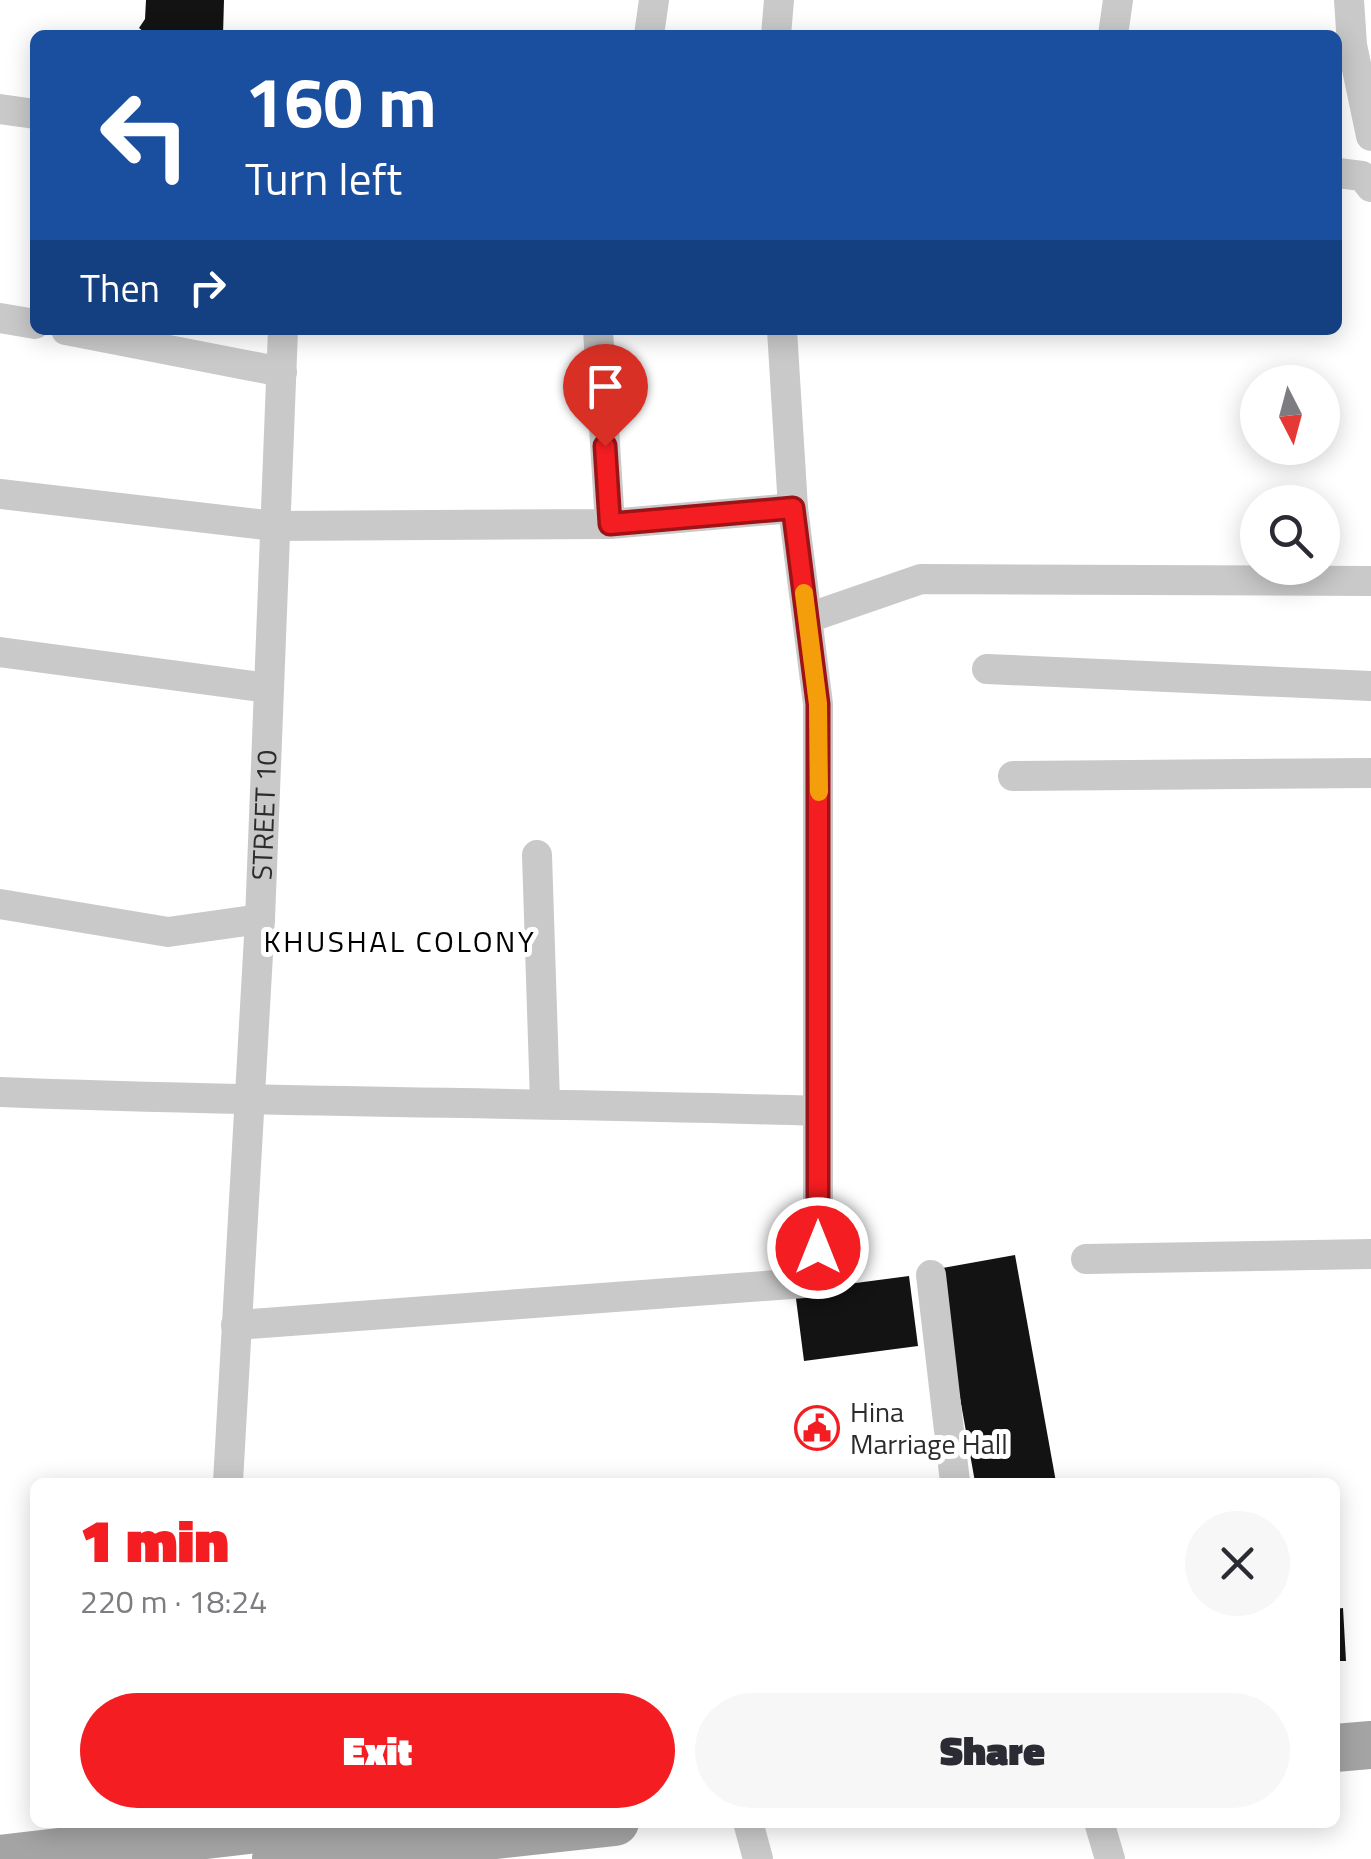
<!DOCTYPE html>
<meta charset="utf-8">
<style>
:root{--surface:#fff;--page:#f7f7f7;--text:#2b2b33;--muted:#7c7c81;--accent:#f31d22}
body{margin:0;font-family:"Titillium Web",sans-serif;background:var(--page);color:var(--text);height:100vh;display:flex;flex-direction:column;font-size:38px;white-space:nowrap}
*{box-sizing:border-box;margin:0}
p{font-size:32px;color:var(--muted)}
.icon{flex:none;width:55px;height:55px;fill:none;stroke:currentColor;stroke-width:2;stroke-linecap:round;stroke-linejoin:round}
.map{position:relative;flex:1;overflow:hidden}
.sheet{position:absolute;left:30px;top:1478px;width:1310px;height:350px;display:flex;flex-direction:column;background:var(--surface);border-radius:15px;box-shadow:0 5px 25px #0003}
.sheet>*{flex:none}
.top-card{position:absolute;left:30px;top:30px;width:1312px;height:305px;border-radius:15px;box-shadow:0 5px 25px #0003;background:#1a4fa0;color:#fff;overflow:hidden}
.needle{width:65px;rotate:174deg}
.fabs{position:absolute;left:1240px;top:365px;display:grid;gap:20px}
.fabs a{display:grid;place-items:center;width:100px;height:100px;border-radius:50%;background:var(--surface);box-shadow:0 5px 25px #0003;font-size:50px}
.pin{position:absolute;display:grid;place-items:center;width:85px;height:85px;color:#fff;margin:-102px -42px;border-radius:50% 50% 50% 0;rotate:-45deg;box-shadow:0 0 10px #0007}
.pin .icon{rotate:45deg}
.me{position:absolute;width:110px;margin:-55px;rotate:0deg;stroke-linejoin:round;filter:drop-shadow(0 0 8px #0008)}
.turn{display:flex;align-items:center;gap:35px;height:210px;padding:0 50px;font-size:45px}
.turn .icon{width:130px;height:130px;stroke-width:2.5}
.turn b{display:block;font-size:70px;line-height:85px}
.then{display:flex;align-items:center;height:95px;padding:0 50px;background:#0003;gap:20px;font-size:38px}
.round{display:grid;place-items:center;flex:none;width:105px;height:105px;border-radius:52px;background:var(--page)}
.headline{display:flex;align-items:center;justify-content:space-between;height:170px;padding:0 50px}
h1{font-size:60px;font-weight:800;line-height:75px;color:var(--accent)}
.action{display:flex;gap:20px;margin-top:auto;padding:20px 50px}
.action a{flex:1;height:115px;border-radius:60px;background:var(--accent);color:#fff;font-size:40px;font-weight:800;line-height:115px;text-align:center}
.action a+a{background:var(--page);color:var(--text)}
.map>svg:first-child{display:block}
.building{fill:#131313}
.lines{fill:none;stroke-linecap:round;stroke-linejoin:round}
.street{stroke:#c9c9c9;stroke-width:30}
.primary{stroke:#a4a4a4;stroke-width:48}
.route-casing{stroke:#9e1316;stroke-width:25}
.route{stroke:#f31d22;stroke-width:18}
.slow{stroke:#f59e0b;stroke-width:18}
.labels{text-anchor:middle;stroke-width:10;stroke-linejoin:round;paint-order:stroke}
.street-label{font-size:28px;fill:#2c2c2c;stroke:#fff}
.poi-label{font-size:28px;fill:#2c2c2c;stroke:#fff;text-anchor:start}
.neighbourhood-label{font-size:30px;letter-spacing:2.5px;fill:#000;stroke:#fff}
</style>
<div class="map">
<svg width="1371" height="1859" viewBox="0 0 1371 1859">
<rect width="100%" height="100%" fill="#fff"/>
<path class="building" d="M146 0H224L223 35H148L139 28 145 19Z
M1015 1255 1056 1482H975L937 1269Z
M909 1276 918 1346 804 1361 795 1291Z
M1343 1608 1346 1661H1335V1609Z"/>
<g class="lines">
<g class="street">
<path d="M1349 0 1352 45 1371 136"/>
<path d="M649 35 654 0"/>
<path d="M776 35 779 0"/>
<path d="M1113 35 1118 0"/>
<path d="M0 109 35 114"/>
<path d="M1338 173 1362 176 1371 187"/>
<path d="M0 318 35 324"/>
<path d="M66 330 282 372"/>
<path d="M0 494 275 526 610 524 598 330"/>
<path d="M610 524 793 508"/>
<path d="M808 618 921 579 1371 581"/>
<path d="M0 652 269 688"/>
<path d="M987 669 1371 686"/>
<path d="M1013 776 1371 773"/>
<path d="M537 855 545 1102"/>
<path d="M0 904 168 932 260 919"/>
<path d="M0 1092C272 1103 545 1102 817 1111"/>
<path d="M1086 1259 1371 1254"/>
<path d="M931 1275 955 1482"/>
<path d="M236 1325 818 1282V704L793 508 782 330"/>
<path id="s1" d="M228 1482 260 919 283 330"/>
<path d="M748 1822 758 1859"/>
<path d="M1099 1822 1110 1859"/>
</g>
<path class="primary" d="M1335 1748 1371 1745
M0 1859 317 1822
M276 1859 615 1822"/>
</g>
<g class="lines">
<g class="route-casing">
<path id="route" d="M605 446 610 524 793 508 818 704V1248"/>
</g>
<use href="#route" class="route"/>
<path class="slow" d="M804 593 818 704 819 792"/>
</g>
<defs>
<g id="civic-ring" transform="scale(2.25)"><circle r="9.5" fill="#fff" stroke="#f31d22" stroke-width="1.5"/><path d="M-.6-6.5H3V-4.5H.6V-3L4-1V1h2V6H-6V1h2V-1L-.6-3ZM-1.2 2.5V6h2.4V2.5Z" fill="#f31d22"/></g>
</defs>
<g fill-rule="evenodd">
<use href="#civic-ring" x="817" y="1428"/>
</g>
<g class="labels">
<g class="street-label">
<text dy="10" stroke="none"><textPath href="#s1" startOffset="668">STREET 10</textPath></text>
</g>
<g class="poi-label">
<text x="850" y="1422">Hina<tspan x="850" dy="32">Marriage Hall</tspan></text>
</g>
<g class="neighbourhood-label">
<text x="400" y="952">KHUSHAL COLONY</text>
</g>
</g>
</svg>
<div class="fabs">
<a><svg class="needle" viewBox="-14 -14 28 28"><path d="M0-13l5 13h-10z" fill="#e53935"/><path d="M0 13l5-13h-10z" fill="#7c7c81"/></svg></a>
<a><svg class="icon" aria-label="search" viewBox="0 0 24 24"><circle cx="10" cy="10" r="6"/><path d="M15 15l6 6"/></svg></a>
</div>
<div class="pin" style="left:605px;top:446px;background:#d93025"><svg class="icon" aria-label="arrive" viewBox="0 0 24 24"><path d="M6 21V4h12l-3 4 3 4H6"/></svg></div>
<svg class="me" style="left:818px;top:1248px" viewBox="-20 -20 40 40"><circle r="17" fill="#f31d22" stroke="#fff" stroke-width="3"/><path d="M0-11L8 9 0 5-8 9z" fill="#fff"/></svg>
<div class="top-card">
<div class="turn"><svg class="icon" aria-label="left" viewBox="0 0 24 24"><path d="M17 20v-9H6M10 6l-5 5 5 5"/></svg><div><b>160 m</b>Turn left</div></div>
<div class="then">Then<svg class="icon" aria-label="right" viewBox="0 0 24 24"><path d="M7 20v-9h11M14 6l5 5-5 5"/></svg></div>
</div>
<section class="sheet">
<div class="headline"><div><h1>1 min</h1><p>220 m · 18:24</p></div><a class="round"><svg class="icon" aria-label="close" viewBox="0 0 24 24"><path d="M6 6l12 12M18 6L6 18"/></svg></a></div>
<div class="action"><a>Exit</a><a>Share</a></div>
</section>
</div>
